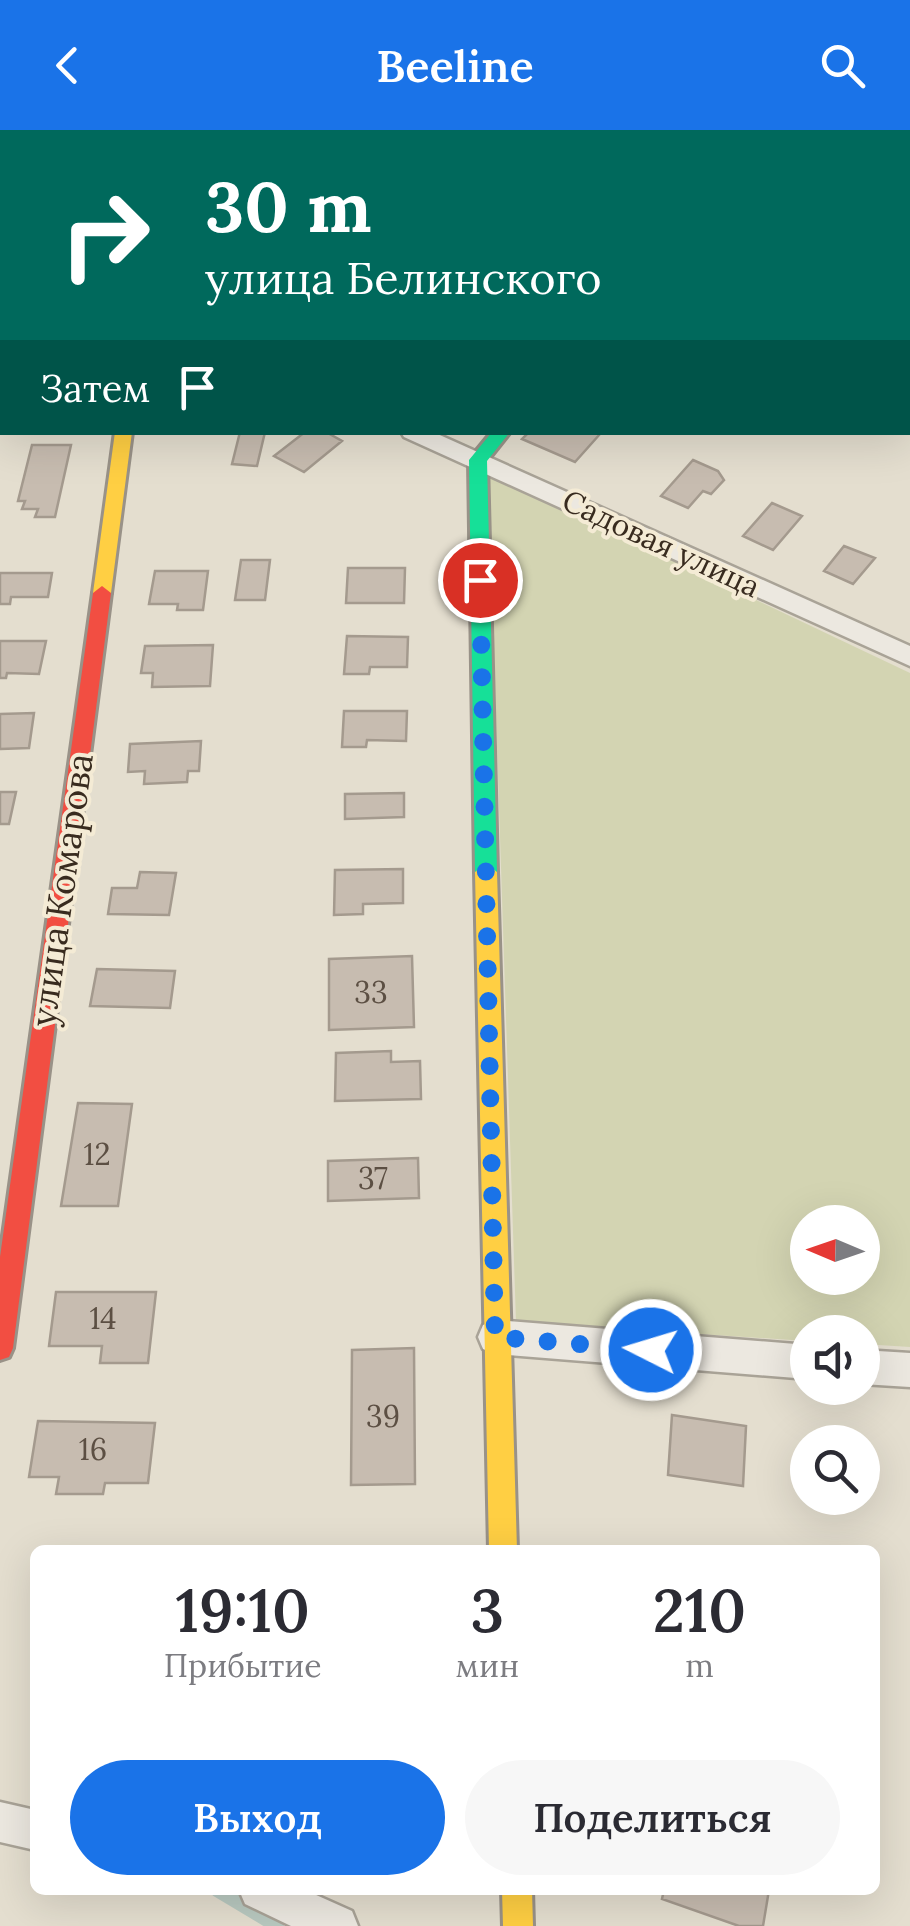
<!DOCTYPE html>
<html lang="ru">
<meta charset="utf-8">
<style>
:root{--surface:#fff;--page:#f7f7f7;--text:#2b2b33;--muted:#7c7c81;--accent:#1a73e8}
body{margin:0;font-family:Lora,serif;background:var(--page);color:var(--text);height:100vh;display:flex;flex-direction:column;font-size:38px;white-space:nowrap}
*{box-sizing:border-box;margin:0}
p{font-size:32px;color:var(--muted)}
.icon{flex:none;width:55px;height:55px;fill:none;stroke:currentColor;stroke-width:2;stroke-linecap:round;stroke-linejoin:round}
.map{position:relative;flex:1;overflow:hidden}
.panel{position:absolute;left:30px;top:1415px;width:850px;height:350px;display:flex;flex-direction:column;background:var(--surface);border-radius:15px;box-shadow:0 10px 40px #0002}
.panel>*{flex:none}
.guide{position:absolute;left:0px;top:0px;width:910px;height:305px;box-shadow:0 10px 40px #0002;background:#00695c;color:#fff;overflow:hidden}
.needle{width:65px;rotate:272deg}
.controls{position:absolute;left:790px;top:1075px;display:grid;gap:20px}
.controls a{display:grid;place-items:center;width:90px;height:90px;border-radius:50%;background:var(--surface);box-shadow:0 10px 40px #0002;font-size:50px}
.pin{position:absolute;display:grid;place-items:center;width:85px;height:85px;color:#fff;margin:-42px;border:5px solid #fff;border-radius:50%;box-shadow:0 2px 10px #0007}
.me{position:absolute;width:110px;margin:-55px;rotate:275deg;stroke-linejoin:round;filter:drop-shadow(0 0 8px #0008)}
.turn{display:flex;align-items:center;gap:35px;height:210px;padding:0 40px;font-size:45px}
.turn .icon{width:130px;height:130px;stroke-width:2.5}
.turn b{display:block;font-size:70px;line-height:85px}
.then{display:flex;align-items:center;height:95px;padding:0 40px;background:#0003;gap:20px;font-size:38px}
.eta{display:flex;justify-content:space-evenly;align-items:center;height:170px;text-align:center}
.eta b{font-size:60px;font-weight:600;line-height:70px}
.cta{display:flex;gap:20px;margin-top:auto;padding:20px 40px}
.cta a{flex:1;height:115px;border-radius:60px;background:var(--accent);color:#fff;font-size:40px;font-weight:600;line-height:115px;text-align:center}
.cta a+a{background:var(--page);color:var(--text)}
header{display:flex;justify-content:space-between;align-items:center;height:130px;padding:0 40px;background:var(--accent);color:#fff;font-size:45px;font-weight:600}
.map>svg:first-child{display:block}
.green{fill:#d3d4b2;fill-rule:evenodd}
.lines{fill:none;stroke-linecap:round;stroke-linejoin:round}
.stream{stroke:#b9c9c0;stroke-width:14}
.building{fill:#c7bcb0;stroke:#a49a8e;stroke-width:2.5}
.street-casing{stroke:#a9a397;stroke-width:5}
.fast-casing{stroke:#999288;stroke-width:6}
.slow-casing{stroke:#999288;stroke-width:6}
.jam-casing{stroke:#999288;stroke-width:6}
.path{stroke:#c5bfb7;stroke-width:5;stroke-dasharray:5 4;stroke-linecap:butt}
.street{fill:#ece8e0;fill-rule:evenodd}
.fast{fill:#16e098;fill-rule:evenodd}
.slow{fill:#ffcf43;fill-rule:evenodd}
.jam{fill:#f24e42;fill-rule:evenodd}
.route{stroke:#1a73e8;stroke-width:18;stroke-dasharray:0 32.4}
.labels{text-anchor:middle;stroke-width:8;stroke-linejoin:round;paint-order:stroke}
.far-street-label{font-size:30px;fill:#382b1f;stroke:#f4ebd5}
.number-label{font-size:30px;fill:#5c4f43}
.street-label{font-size:35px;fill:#382b1f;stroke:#f4ebd5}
</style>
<header><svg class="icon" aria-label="back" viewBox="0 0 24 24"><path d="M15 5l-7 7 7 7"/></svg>Beeline<svg class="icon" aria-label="search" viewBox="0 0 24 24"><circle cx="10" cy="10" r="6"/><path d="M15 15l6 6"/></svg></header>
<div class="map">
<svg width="910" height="1796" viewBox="0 0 910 1796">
<rect width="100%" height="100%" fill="#e4decf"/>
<path class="green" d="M488 343 910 543V1217L863 1214 862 1202H808L807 1211 516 1192ZM808 1092H862V1148H808Z"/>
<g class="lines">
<path class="stream" d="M217 1760 277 1796"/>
</g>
<path class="building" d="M240 302H265L257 336 232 334Z
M305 302H326L342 311 304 342 274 326Z
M529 302H596L600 304 575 332 522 309Z
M32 315H71L55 387H35L38 379H22L25 371H18Z
M693 330 718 341 724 350 711 364 703 361 688 378 661 366Z
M772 373 802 386 773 420 743 406Z
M844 416 875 428 853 454 824 441Z
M241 430H270L265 470H235Z
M348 438H405L404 473H346Z
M155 441H208L203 480H177L178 474H149Z
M0 443H52L48 467H11L10 474H0Z
M347 506 408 507 407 537H370L369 544H344Z
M0 511H46L39 544 7 543 6 548H0Z
M213 515 210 556 152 557 153 543H141L145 516Z
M344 581H407L406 611 367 610 366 617H342Z
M34 583 29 618 0 619V584Z
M201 611 199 641H188L187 652 144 654 145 641 128 642 130 614Z
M0 662H16L9 694H0Z
M404 663V687L345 689V664Z
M403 739V773L363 774V784L334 785 335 740Z
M140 742 176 743 169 785 108 784 112 758H137Z
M412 826 414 897 329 900V829Z
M97 839 175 841 170 878 90 876Z
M391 921V932L420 931 421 969 335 971 336 923Z
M78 973 132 974 118 1076H61Z
M418 1028 419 1068 328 1071V1031Z
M56 1162H156L148 1233H100L102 1216H49Z
M414 1218 415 1354 351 1355 352 1220Z
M672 1285 746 1296 743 1356 668 1345Z
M38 1291 155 1293 148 1353H105L103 1364H56L59 1347H29Z
M664 1760H769L763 1796H739L662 1769Z"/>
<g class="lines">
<g class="street-casing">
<path id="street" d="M248 0H271L272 2H249Z
M0 119 2 120V133H0Z
M908 249 910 250V264L908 263Z
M401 302H433L910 516V536L404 307Z
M495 1190 808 1215V1249L495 1224 483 1219 478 1207 483 1195Z
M862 1220 910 1223V1257L862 1254Z
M0 1672 35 1680V1720L0 1712Z
M239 1760H305L352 1781 358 1796H291L245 1774Z"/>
</g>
<g class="fast-casing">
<path id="fast" d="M492 302H510L487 331 497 742 486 751 475 742 469 330Z"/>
</g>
<g class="slow-casing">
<path id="slow" d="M115 302H132L111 463 102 470 93 463Z
M486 733 497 742 517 1420H489L475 742Z
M502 1760H532L533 1796H503Z"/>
</g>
<g class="jam-casing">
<path id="jam" d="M102 456 111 463 13 1218 9 1227 0 1230V1127L93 463Z"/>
</g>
<path class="path" d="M892 0 900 2
M13 2 17 0"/>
<use href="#street" class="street"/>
<use href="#fast" class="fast"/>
<use href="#slow" class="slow"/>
<use href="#jam" class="jam"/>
</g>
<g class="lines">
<path class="route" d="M480 450 495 1207 651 1220"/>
</g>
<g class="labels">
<g class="far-street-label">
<text transform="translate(661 414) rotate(25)" y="10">Садовая улица</text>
</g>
<g class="number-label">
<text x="371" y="873">33</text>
<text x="97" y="1035">12</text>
<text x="373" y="1059">37</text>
<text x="103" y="1199">14</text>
<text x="383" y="1297">39</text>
<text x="93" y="1330">16</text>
</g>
<g class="street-label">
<text transform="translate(62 760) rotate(-82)" y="12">улица Комарова</text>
</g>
</g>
</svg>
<div class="controls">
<a><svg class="needle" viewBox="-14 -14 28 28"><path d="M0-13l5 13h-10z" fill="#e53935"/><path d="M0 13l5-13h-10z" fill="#7c7c81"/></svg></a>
<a><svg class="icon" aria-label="sound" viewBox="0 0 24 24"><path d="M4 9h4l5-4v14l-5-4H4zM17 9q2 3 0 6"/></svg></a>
<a><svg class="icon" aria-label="search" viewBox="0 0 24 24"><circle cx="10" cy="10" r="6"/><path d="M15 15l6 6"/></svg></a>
</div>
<div class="pin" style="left:480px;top:450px;background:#d93025"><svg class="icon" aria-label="arrive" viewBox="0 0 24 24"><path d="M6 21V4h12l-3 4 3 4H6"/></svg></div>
<svg class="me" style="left:651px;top:1220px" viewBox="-20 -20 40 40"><circle r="17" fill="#1a73e8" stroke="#fff" stroke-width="3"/><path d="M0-11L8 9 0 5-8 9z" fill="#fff"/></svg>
<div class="guide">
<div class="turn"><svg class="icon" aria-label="right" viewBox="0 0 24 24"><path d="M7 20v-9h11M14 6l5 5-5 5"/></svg><div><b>30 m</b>улица Белинского</div></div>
<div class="then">Затем<svg class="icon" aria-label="arrive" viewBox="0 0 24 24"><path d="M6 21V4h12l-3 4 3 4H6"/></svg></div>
</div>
<section class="panel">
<div class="eta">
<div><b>19:10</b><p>Прибытие</p></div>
<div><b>3</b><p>мин</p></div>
<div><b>210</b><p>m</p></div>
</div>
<div class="cta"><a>Выход</a><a>Поделиться</a></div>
</section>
</div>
